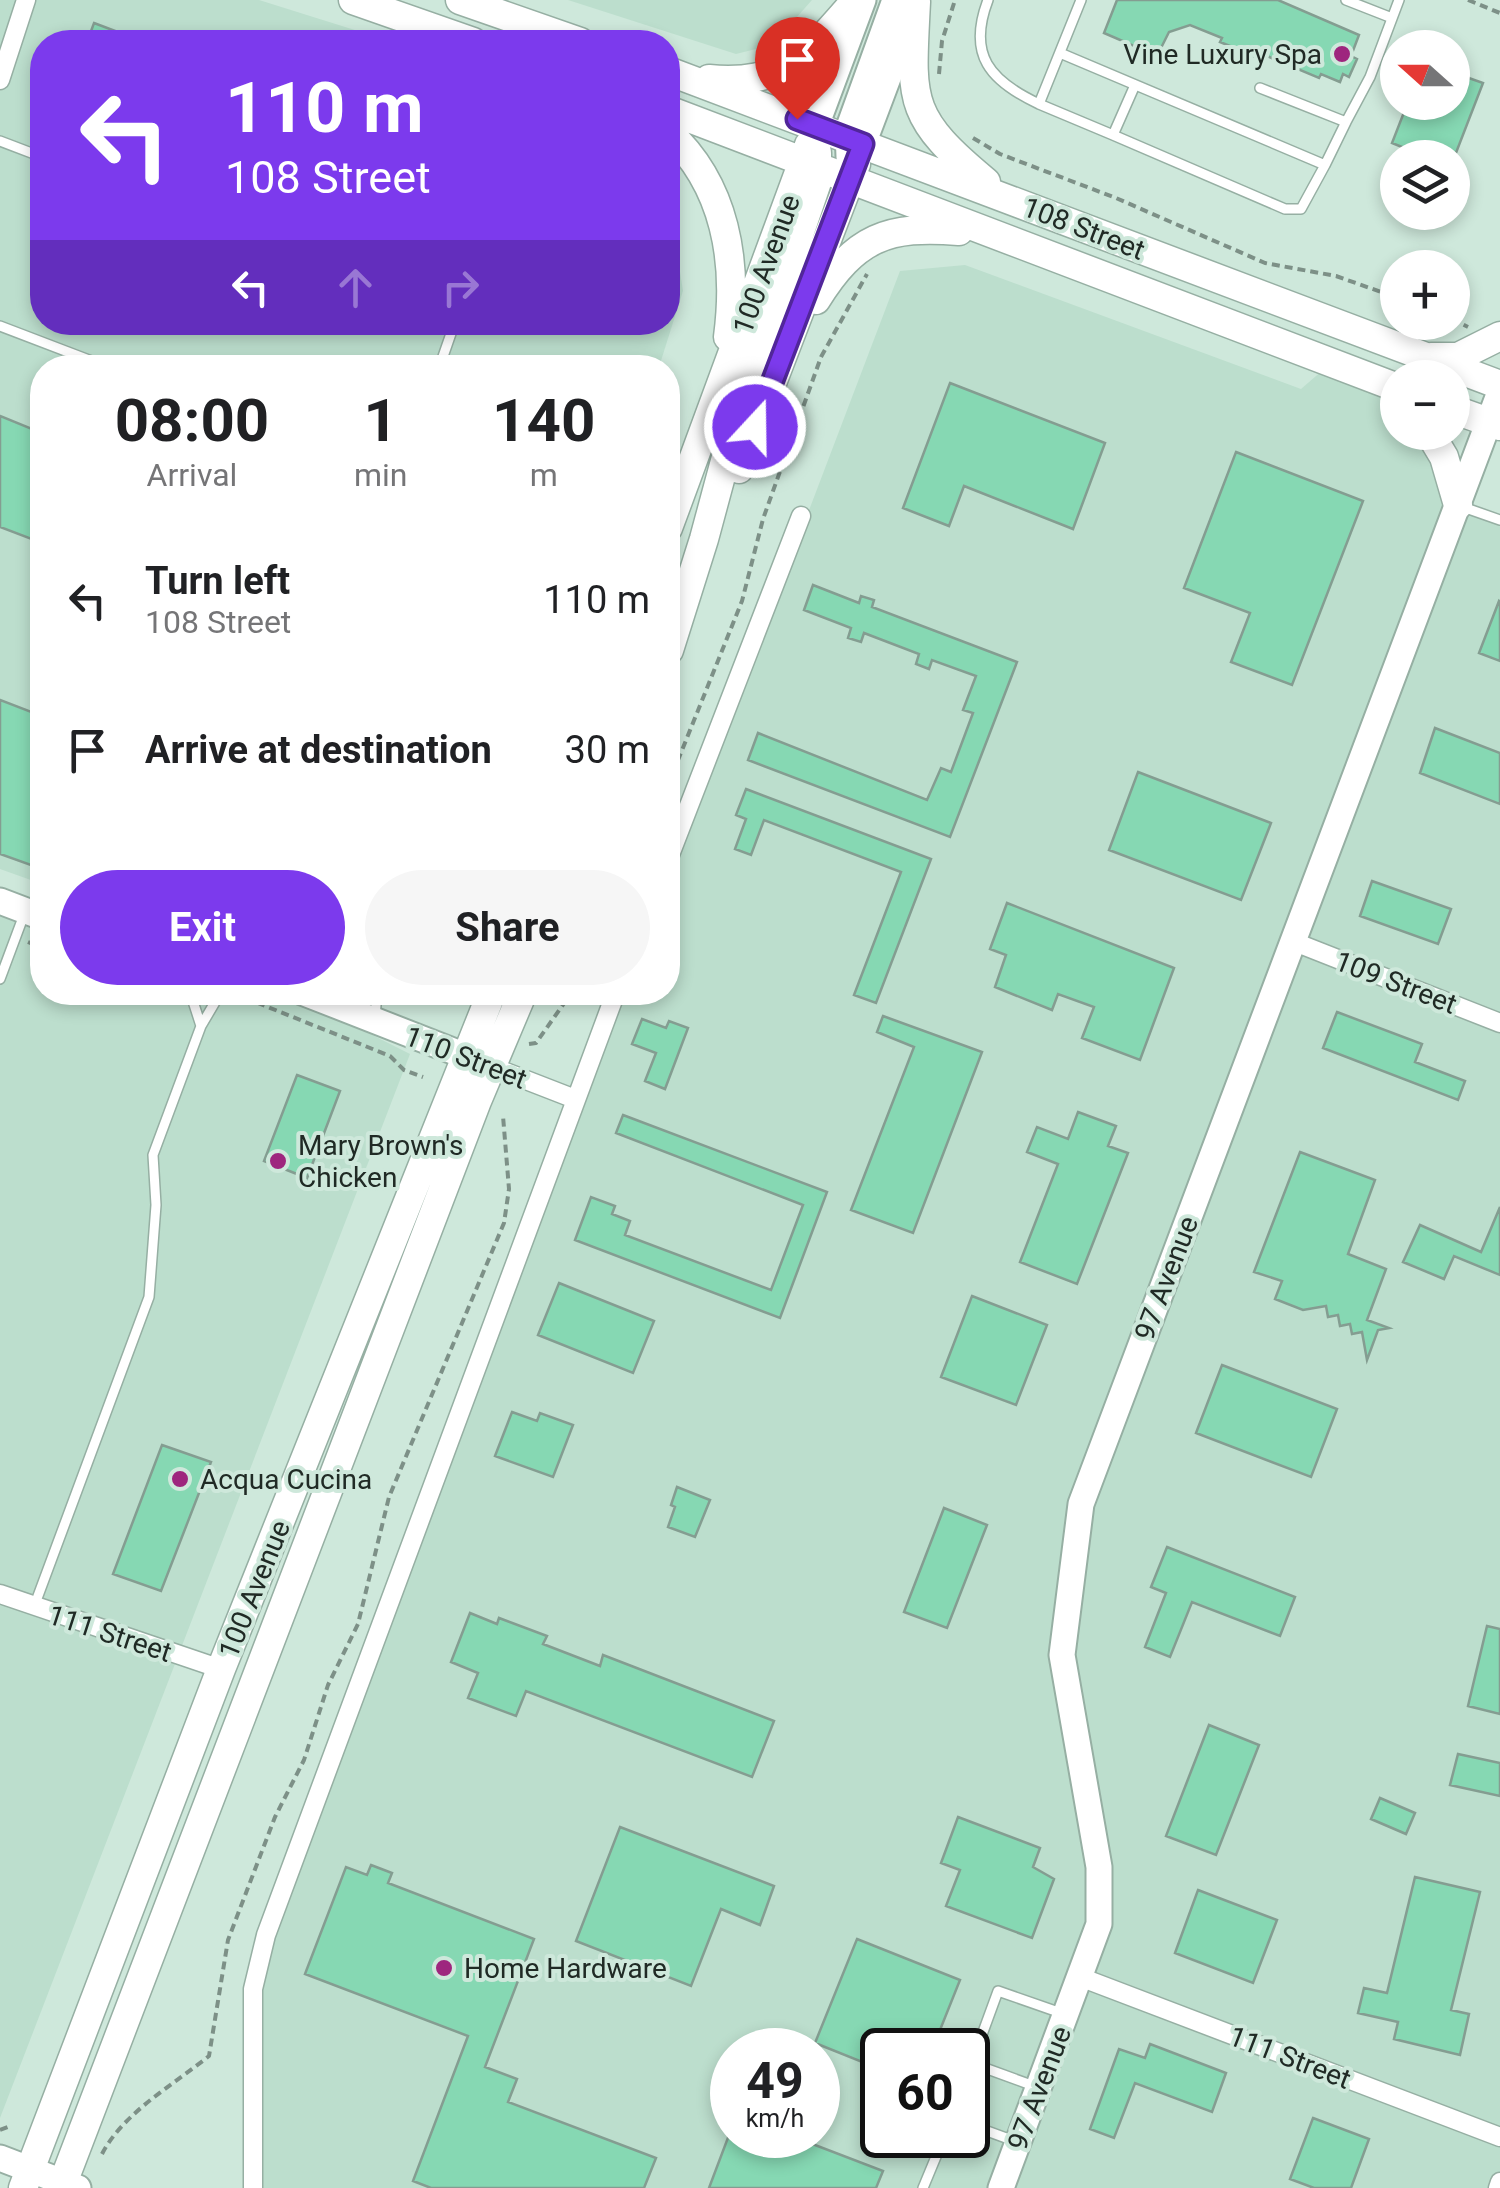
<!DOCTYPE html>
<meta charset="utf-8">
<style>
:root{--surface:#fff;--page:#f6f6f6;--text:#202124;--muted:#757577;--accent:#7c3aed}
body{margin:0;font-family:Roboto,sans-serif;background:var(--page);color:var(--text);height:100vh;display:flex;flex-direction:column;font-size:38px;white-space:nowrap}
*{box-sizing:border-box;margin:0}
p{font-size:32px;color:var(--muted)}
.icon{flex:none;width:55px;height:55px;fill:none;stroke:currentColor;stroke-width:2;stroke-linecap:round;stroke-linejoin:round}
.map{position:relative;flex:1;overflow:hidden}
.sheet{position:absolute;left:30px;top:355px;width:650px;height:650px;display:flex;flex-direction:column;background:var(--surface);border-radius:40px;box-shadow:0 5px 15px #0003}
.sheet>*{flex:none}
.hud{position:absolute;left:30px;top:30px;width:650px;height:305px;border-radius:40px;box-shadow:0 5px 15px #0003;background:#7c3aed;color:#fff;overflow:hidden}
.needle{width:65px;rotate:291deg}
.fabs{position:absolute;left:1380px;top:30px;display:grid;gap:20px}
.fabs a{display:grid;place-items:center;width:90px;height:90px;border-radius:50%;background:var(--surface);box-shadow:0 5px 15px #0003;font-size:50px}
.speed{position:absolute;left:710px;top:2028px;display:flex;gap:20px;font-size:50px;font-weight:700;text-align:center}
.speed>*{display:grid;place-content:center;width:130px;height:130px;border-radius:50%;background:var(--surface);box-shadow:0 5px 15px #0003;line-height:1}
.speed small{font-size:25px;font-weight:400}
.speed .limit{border:5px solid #111;border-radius:15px;background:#fff;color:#111}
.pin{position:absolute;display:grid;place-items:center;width:85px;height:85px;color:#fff;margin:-102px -42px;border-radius:50% 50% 50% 0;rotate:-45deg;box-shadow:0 0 10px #0007}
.pin .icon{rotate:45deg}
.me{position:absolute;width:110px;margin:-55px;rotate:21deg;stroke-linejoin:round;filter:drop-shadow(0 0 8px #0008)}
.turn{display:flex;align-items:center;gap:35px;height:210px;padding:0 30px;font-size:45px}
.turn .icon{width:130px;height:130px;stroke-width:2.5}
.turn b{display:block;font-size:70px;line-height:85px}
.lanes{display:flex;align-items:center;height:95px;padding:0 30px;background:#0003;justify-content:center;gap:50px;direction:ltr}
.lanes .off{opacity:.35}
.eta{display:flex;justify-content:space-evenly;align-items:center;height:170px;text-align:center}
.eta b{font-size:60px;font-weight:700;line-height:70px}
.primary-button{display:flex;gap:20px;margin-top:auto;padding:20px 30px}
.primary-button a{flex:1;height:115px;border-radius:60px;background:var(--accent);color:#fff;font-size:40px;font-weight:700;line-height:115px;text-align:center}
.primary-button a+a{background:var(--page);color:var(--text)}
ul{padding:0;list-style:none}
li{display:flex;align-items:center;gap:30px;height:150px;padding:0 30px}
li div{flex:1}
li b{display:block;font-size:38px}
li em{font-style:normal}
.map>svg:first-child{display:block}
.built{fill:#bcdecd;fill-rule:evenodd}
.building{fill:#86d8b3;stroke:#849d91;stroke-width:2.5}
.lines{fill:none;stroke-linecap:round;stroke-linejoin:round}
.lane-casing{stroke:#96afa3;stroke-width:12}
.street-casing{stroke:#96afa3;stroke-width:21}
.secondary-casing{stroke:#96afa3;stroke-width:29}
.primary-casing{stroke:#96afa3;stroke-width:31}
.path{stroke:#7d9087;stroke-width:4;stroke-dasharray:8 5;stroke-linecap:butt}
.lane{stroke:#fff;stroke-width:9}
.street{stroke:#fff;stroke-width:18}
.secondary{stroke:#fff;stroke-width:25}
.primary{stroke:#fff;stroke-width:28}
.route-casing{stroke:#51269a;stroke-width:25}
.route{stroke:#7c3aed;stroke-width:18}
.poi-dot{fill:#9e267e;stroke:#cee8db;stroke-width:4}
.labels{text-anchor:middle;stroke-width:8;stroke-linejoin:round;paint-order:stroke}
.poi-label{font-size:28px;fill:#202a25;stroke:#cee8db;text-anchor:start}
.street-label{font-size:28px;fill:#202a25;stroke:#cee8db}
</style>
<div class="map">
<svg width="1500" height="2188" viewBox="0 0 1500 2188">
<rect width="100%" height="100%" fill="#cee8db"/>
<path class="built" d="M0 0H259L393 42H42V322H668V194L683 291 659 367 42 368V884L0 869Z
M568 0H812L772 45 736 54Z
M965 265 1301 389 1331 363 1397 399 1398 432 1429 433 1458 505 1500 521V2188H253V1989L266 1935 625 993 668 992V881L900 271ZM732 2050H818V2135H732ZM882 2050H968V2135H882Z
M0 888 42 902V992L289 993 410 1054 0 2118Z"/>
<path class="building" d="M1117 0H1278L1359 35 1351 56 1357 59 1349 77 1343 74 1340 82 1321 74 1319 78 1262 54 1260 59 1250 55 1249 58 1229 50 1230 46 1220 42 1222 38 1190 25 1169 32 1157 56 1104 33Z
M94 23 142 41V42H87Z
M1452 72 1483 83 1454 158H1429L1392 143 1408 102H1452Z
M950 383 1105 443 1073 529 964 486 949 526 903 508Z
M0 416 42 433V543L0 527Z
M1236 452 1363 501 1292 685 1231 662 1250 613 1184 588Z
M813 585 859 603 861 596 874 600 872 607 1017 662 950 837 748 760 758 733 927 800 941 768 951 772 973 713 963 710 976 676 932 660 929 669 916 664 919 654 864 633 861 642 848 638 851 628 804 610Z
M1499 601 1500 602V661L1479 653Z
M0 700 42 716V869L0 854Z
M1435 728 1500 753V804L1420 773Z
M1138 772 1271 823 1241 900 1109 850Z
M746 789 931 859 876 1003 854 995 901 872 764 820 751 855 735 849 746 819 736 815Z
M1372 881 1451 909 1438 944 1360 916Z
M1007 903 1174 968 1140 1060 1082 1038 1094 1007 1058 994 1052 1010 995 987 1006 955 990 949Z
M1337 1012 1422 1044 1415 1062 1465 1081 1458 1100 1323 1048Z
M883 1016 982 1052 913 1233 851 1210 914 1047 877 1032Z
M642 1019 666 1028 669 1021 688 1028 665 1089 645 1081 656 1053 632 1044Z
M297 1075 340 1091 307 1178 264 1161Z
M1078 1112 1116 1126 1108 1146 1128 1153 1077 1284 1020 1262 1058 1164 1027 1152 1037 1127 1068 1139Z
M623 1115 827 1192 780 1318 575 1240 591 1197 615 1206 612 1214 630 1221 625 1235 771 1290 803 1205 616 1133Z
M1300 1152 1375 1180 1348 1254 1386 1269 1367 1320 1389 1328 1378 1330 1367 1360 1362 1332 1352 1334 1350 1324 1340 1326 1338 1315 1328 1317 1326 1306 1303 1310 1275 1299 1282 1281 1254 1272Z
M1500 1207V1275L1454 1256 1444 1279 1403 1262 1420 1225 1481 1252Z
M559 1283 654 1321 633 1373 538 1335Z
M972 1296 1047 1325 1016 1405 941 1377Z
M1222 1365 1337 1409 1311 1477 1196 1433Z
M512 1412 537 1421 540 1413 573 1425 553 1477 495 1456Z
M162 1445 211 1462 161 1591 113 1574Z
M677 1487 710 1500 695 1537 668 1527 675 1507 671 1505Z
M944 1508 987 1525 947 1628 904 1612Z
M1167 1547 1295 1597 1280 1636 1192 1602 1170 1657 1145 1647 1166 1593 1151 1587Z
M470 1613 497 1624 499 1618 547 1636 543 1644 600 1666 603 1655 774 1721 752 1777 526 1691 516 1716 468 1698 478 1673 451 1662Z
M1487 1626 1500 1629V1714L1468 1706Z
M1209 1725 1259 1745 1216 1855 1166 1836Z
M1458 1754 1500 1763V1796L1450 1785Z
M1380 1798 1415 1813 1406 1834 1371 1819Z
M958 1817 1040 1848 1033 1867 1054 1879 1032 1938 946 1906 960 1870 941 1863Z
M620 1827 774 1886 760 1925 721 1909 691 1986 576 1941Z
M371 1865 392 1873 388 1883 534 1939 485 2067 517 2079 508 2102 656 2158 644 2188H431L413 2181 468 2036 305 1974 346 1867 367 1875Z
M1415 1877 1480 1892 1451 2010 1469 2014 1460 2055 1394 2039 1398 2022 1358 2013 1364 1988 1387 1993Z
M1198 1890 1277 1920 1253 1983 1175 1953Z
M857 1939 960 1980 932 2050H882V2070L815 2043Z
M1150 2044 1226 2073 1212 2112 1135 2083 1114 2138 1090 2129 1119 2049 1145 2058Z
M1313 2118 1369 2139 1351 2188H1314L1290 2179Z
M729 2135H789L883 2171 876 2188H709Z"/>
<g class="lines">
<g class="lane-casing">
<path id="lane" d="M988 0C967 55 990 81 1039 104L1081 0
M1346 0 1392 18
M1060 53 1325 165 1346 122 1260 88
M1135 85 1113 135 1285 209H1301L1325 165
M1039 104 1113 135
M1346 122 1370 77 1399 0
M0 141 42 157
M0 326 110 368
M439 368 455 322
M1460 506 1500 520
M0 979 25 912
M190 992 201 1026
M375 1018 377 992
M35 1604 149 1297 156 1205 153 1155 201 1026 221 992
M971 2063 1034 2086
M968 2073 998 1991 1064 2014
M968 2124 1017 2142
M923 2188 945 2135"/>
</g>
<g class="street-casing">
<path id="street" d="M0 80 26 0
M668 860 801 516
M1292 941 1500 1023
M490 1066 575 1099
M0 1594 221 1669
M1080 1977 1500 2137
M253 2188V1989L266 1935 616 992
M1498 2188 1500 2182"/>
</g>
<g class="secondary-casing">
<path id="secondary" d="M816 126 863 0
M863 144 912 14
M849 157 848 130 895 0
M0 901 42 917
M302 992 486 1064
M0 2158 78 2188
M1001 2188 1099 1924V1867L1062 1655 1081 1504 1500 392"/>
</g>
<g class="primary-casing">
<path id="primary" d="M353 0 473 42
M460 0 580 42
M916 2C911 101 906 116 986 182
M668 71 1500 385
M709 79C785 86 810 53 856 0
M668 110 1398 388
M668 132C726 185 738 262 728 337
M816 300C855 237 888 225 959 231
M1431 357H1458L1500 336
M1452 409 1500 426
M1429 432 1444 457 1458 505
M739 469 856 164
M668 528 809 145
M669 650 704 539 739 409 817 182V153
M23 2188 221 1669 492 992
M61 2188 477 1101 523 992"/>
</g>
<path class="path" d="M1468 0 1500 13
M939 74 942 41 955 0
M973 138 1000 154 1116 198 1265 263 1336 276 1398 298
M1452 319 1468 327
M668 785 742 601 763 519 821 357 867 274
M28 942 42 948
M233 993 390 1056 404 1070 423 1077
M529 1044 536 1043 572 992
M0 2130 8 2127
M102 2154C123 2113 173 2085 209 2056L228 1940 275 1817 304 1760 328 1685 358 1624 389 1497 504 1223 509 1189 503 1116"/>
<use href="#lane" class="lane"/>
<use href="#street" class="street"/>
<use href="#secondary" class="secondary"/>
<use href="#primary" class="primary"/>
</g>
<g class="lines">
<g class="route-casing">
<path id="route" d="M755 427 863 144 797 119"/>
</g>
<use href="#route" class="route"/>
</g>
<g class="poi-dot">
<circle cx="1342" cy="54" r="10"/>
<circle cx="278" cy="1161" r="10"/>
<circle cx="180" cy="1479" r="10"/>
<circle cx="444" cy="1968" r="10"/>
</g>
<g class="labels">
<g class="poi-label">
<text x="1322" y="64" text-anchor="end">Vine Luxury Spa</text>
<text x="298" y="1155">Mary Brown's<tspan x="298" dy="32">Chicken</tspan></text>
<text x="200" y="1489">Acqua Cucina</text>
<text x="464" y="1978">Home Hardware</text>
</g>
<g class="street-label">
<text transform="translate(1084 228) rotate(21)" y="10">108 Street</text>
<text transform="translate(766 264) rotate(-70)" y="10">100 Avenue</text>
<text transform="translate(1396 982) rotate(21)" y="10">109 Street</text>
<text transform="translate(466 1057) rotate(21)" y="10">110 Street</text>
<text transform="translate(1166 1278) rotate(-69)" y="10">97 Avenue</text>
<text transform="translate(254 1589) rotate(-68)" y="10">100 Avenue</text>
<text transform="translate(110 1633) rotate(18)" y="10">111 Street</text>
<text transform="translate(1290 2057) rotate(21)" y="10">111 Street</text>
<text transform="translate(1039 2088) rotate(-69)" y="10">97 Avenue</text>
</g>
</g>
</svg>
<div class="fabs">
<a><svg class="needle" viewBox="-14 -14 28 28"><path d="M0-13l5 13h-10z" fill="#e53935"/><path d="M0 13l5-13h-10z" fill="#757577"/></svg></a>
<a><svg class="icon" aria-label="layers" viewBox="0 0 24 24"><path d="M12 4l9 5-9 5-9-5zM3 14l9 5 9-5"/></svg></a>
<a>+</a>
<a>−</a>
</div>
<div class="speed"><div>49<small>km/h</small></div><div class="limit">60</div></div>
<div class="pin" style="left:797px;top:119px;background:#d93025"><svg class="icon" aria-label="arrive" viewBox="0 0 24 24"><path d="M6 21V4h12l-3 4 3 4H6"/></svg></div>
<svg class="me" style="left:755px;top:427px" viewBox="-20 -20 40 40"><circle r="17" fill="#7c3aed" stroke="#fff" stroke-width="3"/><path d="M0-11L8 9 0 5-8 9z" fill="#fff"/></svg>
<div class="hud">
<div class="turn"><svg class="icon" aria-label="left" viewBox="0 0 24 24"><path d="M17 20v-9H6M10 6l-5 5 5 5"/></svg><div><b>110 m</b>108 Street</div></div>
<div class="lanes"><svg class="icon" aria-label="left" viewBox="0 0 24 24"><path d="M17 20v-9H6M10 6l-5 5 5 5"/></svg><svg class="icon off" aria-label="ahead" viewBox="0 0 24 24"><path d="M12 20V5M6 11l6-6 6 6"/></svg><svg class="icon off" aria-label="right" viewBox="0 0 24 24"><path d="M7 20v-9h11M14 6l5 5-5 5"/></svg></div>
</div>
<section class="sheet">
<div class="eta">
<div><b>08:00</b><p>Arrival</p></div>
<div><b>1</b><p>min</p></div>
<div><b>140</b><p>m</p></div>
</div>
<ul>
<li><svg class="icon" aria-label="left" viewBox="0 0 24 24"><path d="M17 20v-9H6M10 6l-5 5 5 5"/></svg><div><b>Turn left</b><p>108 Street</p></div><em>110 m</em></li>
<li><svg class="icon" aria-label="arrive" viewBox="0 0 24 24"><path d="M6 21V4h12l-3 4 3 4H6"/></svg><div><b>Arrive at destination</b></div><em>30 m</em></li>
</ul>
<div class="primary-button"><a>Exit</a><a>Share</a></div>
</section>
</div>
